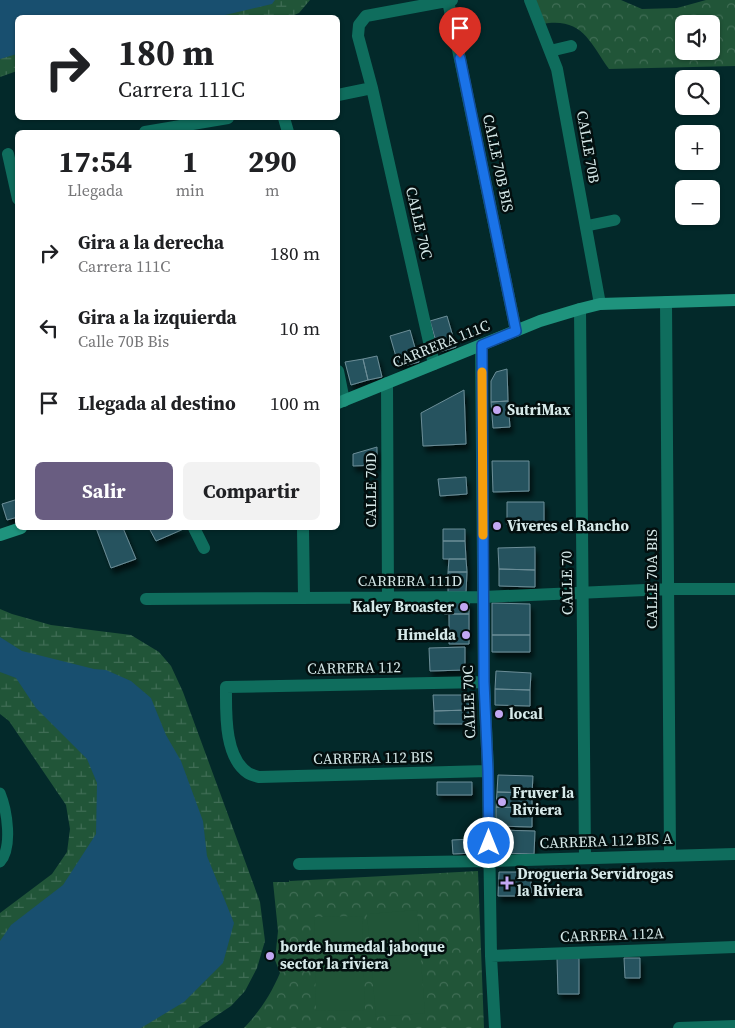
<!DOCTYPE html>
<html lang="es">
<meta charset="utf-8">
<style>
:root{--surface:#fff;--page:#f2f2f2;--text:#202124;--muted:#757577;--accent:#695d81}
body{margin:0;font-family:"Source Serif 4",serif;background:var(--page);color:var(--text);height:100vh;display:flex;flex-direction:column;font-size:19px;white-space:nowrap}
*{box-sizing:border-box;margin:0}
p{font-size:16px;color:var(--muted)}
.icon{flex:none;width:28px;height:28px;fill:none;stroke:currentColor;stroke-width:2;stroke-linecap:round;stroke-linejoin:round}
.map{position:relative;flex:1;overflow:hidden}
.panel{position:absolute;left:15px;top:130px;width:325px;height:400px;display:flex;flex-direction:column;background:var(--surface);border-radius:8px;box-shadow:0 1px 4px #0004}
.panel>*{flex:none}
.banner{position:absolute;left:15px;top:15px;width:325px;height:105px;border-radius:8px;box-shadow:0 1px 4px #0004;background:#fff;color:var(--text);overflow:hidden}
.fabs{position:absolute;left:675px;top:15px;display:grid;gap:10px}
.fabs a{display:grid;place-items:center;width:45px;height:45px;border-radius:8px;background:var(--surface);box-shadow:0 1px 4px #0004;font-size:25px}
.pin{position:absolute;display:grid;place-items:center;width:42px;height:42px;color:#fff;margin:-51px -21px;border-radius:50% 50% 50% 0;rotate:-45deg;box-shadow:0 0 5px #0007}
.pin .icon{rotate:45deg}
.me{position:absolute;width:55px;margin:-28px;rotate:0deg;stroke-linejoin:round;filter:drop-shadow(0 0 4px #0008)}
.turn{display:flex;align-items:center;gap:18px;height:105px;padding:0 20px;font-size:22px}
.turn .icon{width:65px;height:65px;stroke-width:2.5}
.turn b{display:block;font-size:35px;line-height:42px}
.eta{display:flex;justify-content:space-evenly;align-items:center;height:85px;text-align:center}
.eta b{font-size:30px;font-weight:700;line-height:35px}
.primary-button{display:flex;gap:10px;margin-top:auto;padding:10px 20px}
.primary-button a{flex:1;height:58px;border-radius:8px;background:var(--accent);color:#fff;font-size:20px;font-weight:700;line-height:58px;text-align:center}
.primary-button a+a{background:var(--page);color:var(--text)}
ul{padding:0;list-style:none}
li{display:flex;align-items:center;gap:15px;height:75px;padding:0 20px}
li div{flex:1}
li b{display:block;font-size:19px}
li em{font-style:normal}
.map>svg:first-child{display:block}
.wetland{fill:url(#wetland-marsh)}
.park{fill:url(#park-crowns);fill-rule:evenodd}
.pitch{fill:#215538}
.water{fill:#184f6f}
.building{fill:#27525e;stroke:#6c8e98;filter:url(#shadow)}
.lines{fill:none;stroke-linecap:round;stroke-linejoin:round}
.lane{stroke:#0f6d5d;stroke-width:11}
.street{stroke:#0f6d5d;stroke-width:12}
.secondary{stroke:#1f937d;stroke-width:12}
.route-casing{stroke:#114b97;stroke-width:12}
.route{stroke:#1a73e8;stroke-width:9}
.slow{stroke:#f59e0b;stroke-width:9}
.poi-dot{fill:#c2a7f2;stroke:#030f0f;stroke-width:2}
.labels{text-anchor:middle;stroke-width:5;stroke-linejoin:round;paint-order:stroke}
.street-label{font-size:15px;fill:#d6e9e9;stroke:#030f0f}
.poi-label{font-size:15px;font-weight:bold;fill:#d6e9e9;stroke:#030f0f;text-anchor:start}
</style>
<div class="map">
<svg width="735" height="1028" viewBox="0 0 735 1028">
<defs>
<pattern id="wetland-marsh" width="20" height="14" patternUnits="userSpaceOnUse" patternTransform="scale(1.25)"><rect width="20" height="14" fill="#215538"/><path d="M1 5h8M5 5V1M11 12h8M15 12V8" fill="none" stroke="#406d55"/></pattern>
<pattern id="park-crowns" width="20" height="18" patternUnits="userSpaceOnUse" patternTransform="scale(1.25)"><rect width="20" height="18" fill="#215538"/><path d="M2 6a3 3 0 1 1 6 0M12 15a3 3 0 1 1 6 0" fill="none" stroke="#406d55"/></pattern>
<filter id="shadow"><feDropShadow dx="3" dy="5.5" stdDeviation="2.5" flood-color="#0009"/></filter>
</defs>
<rect width="100%" height="100%" fill="#03292a"/>
<path class="wetland" d="M0 0H310L299 13 289 17 18 18 17 71 0 77Z
M0 609 12 614 51 625 131 635 159 652 171 666 183 692 260 902 265 941 257 968 245 991 231 1006 198 1028H0V913L52 874 67 852 70 829 66 805 9 721 0 714Z"/>
<path class="park" d="M535 0H621L642 9 677 8 706 0H735V66L609 69C589 41 582 17 542 24ZM684 24H711V51H684Z
M478 871 484 1028H244C260 1011 271 994 280 973L275 960 278 931 273 882H289V880L290 881Z"/>
<path class="pitch" d="M417 910 425 1013 376 1017 367 914Z
M362 916 365 1010 316 1011 314 917Z"/>
<path class="water" d="M0 0H275L272 4 221 16 18 18 17 54 0 59Z
M0 637 22 651 94 669 106 670 131 681 151 698 166 735 181 761 203 821 207 856 234 923 223 963 184 1002 141 1028H0V941L11 925 63 885 96 834 97 783 87 759 36 708 16 678 0 672Z"/>
<path class="building" d="M447 316 456 347 439 352 430 321Z
M410 330 419 362 399 367 390 336Z
M377 356 382 377 368 380 363 359Z
M363 359 368 380 351 385 345 362Z
M507 369 508 401 491 402V381L496 372Z
M464 390 466 444 423 446 421 413Z
M508 401 510 427 493 428 491 402Z
M377 447V465L353 466V454Z
M492 461H529V491L493 492Z
M466 477 467 494 440 496 438 479Z
M18 499V517L7 520 2 504Z
M507 502H544V525H507Z
M96 528H123L136 559 111 568Z
M149 528H186L156 541Z
M443 529H465V541H443Z
M443 541H465L466 559H443Z
M535 547V570L499 569 498 548Z
M449 559H466L467 572H448Z
M499 569 535 570V587L499 586Z
M448 572H467L466 592H448Z
M444 600 469 601V614H444Z
M492 603 530 604V635H492Z
M449 614H469V644H449Z
M492 635H530V652H492Z
M465 647V670L430 671 429 648Z
M496 671 531 673 530 690 495 689Z
M495 689 530 690V706L495 705Z
M433 695H469V710L434 711Z
M469 710V724H434V711Z
M498 775 533 776 532 793 497 792Z
M437 782H472V795H437Z
M497 792 532 793V808L496 807Z
M496 807 532 808V827L496 826Z
M497 830 535 831 534 854 497 853Z
M472 839 473 853 453 854 452 840Z
M499 872H531V896H498Z
M557 958H579V994H558Z
M624 958H640V978H625Z"/>
<g class="lines">
<path class="lane" d="M586 226 615 220
M0 793C7 810 13 847 0 862"/>
<path class="street" d="M530 0 557 69 600 304
M448 1 516 331
M550 51 571 46
M338 95 372 88
M284 118 288 132
M145 132 228 118
M8 154 18 199
M666 302 670 855
M580 309 585 857
M481 345 484 682 488 771 491 956 495 1028
M434 364 372 88 358 36 359 25 366 16 452 0
M338 371 344 401
M387 383 388 597
M194 528 204 548
M303 528 304 597
M146 599 483 597 668 589H735
M484 682 226 687C226 712 224 757 248 773 251 775 256 776 259 777L488 771
M299 864 489 861 735 854
M491 956 735 947
M679 1028 735 1026"/>
<path class="secondary" d="M338 403 540 321 580 309 600 304 735 300
M0 535 21 528"/>
</g>
<g class="lines">
<g class="route-casing">
<path id="route" d="M460 58 516 331 482 345 484 682 488 771 489 843"/>
</g>
<use href="#route" class="route"/>
<path class="slow" d="M482 372 483 535"/>
</g>
<g class="poi-dot">
<circle cx="497" cy="410" r="5"/>
<circle cx="497" cy="526" r="5"/>
<circle cx="464" cy="607" r="5"/>
<circle cx="466" cy="635" r="5"/>
<circle cx="499" cy="714" r="5"/>
<circle cx="502" cy="802" r="5"/>
<path d="M504.5 875.5h5v5h5v5h-5v5h-5v-5h-5v-5h5z"/>
<circle cx="270" cy="956" r="5"/>
</g>
<g class="labels">
<g class="street-label">
<text transform="translate(588 147) rotate(80)" y="5">CALLE 70B</text>
<text transform="translate(498 163) rotate(78)" y="5">CALLE 70B BIS</text>
<text transform="translate(419 223) rotate(77)" y="5">CALLE 70C</text>
<text transform="translate(441 344) rotate(-22)" y="5">CARRERA 111C</text>
<text transform="translate(371 490) rotate(-90)" y="5">CALLE 70D</text>
<text transform="translate(652 579) rotate(-90)" y="5">CALLE 70A BIS</text>
<text x="410" y="586">CARRERA 111D</text>
<text transform="translate(567 583) rotate(-91)" y="5">CALLE 70</text>
<text transform="translate(354 668) rotate(-1)" y="5">CARRERA 112</text>
<text transform="translate(469 702) rotate(-92)" y="5">CALLE 70C</text>
<text transform="translate(373 758) rotate(-1)" y="5">CARRERA 112 BIS</text>
<text transform="translate(606 841) rotate(-2)" y="5">CARRERA 112 BIS A</text>
<text transform="translate(612 935) rotate(-2)" y="5">CARRERA 112A</text>
</g>
<g class="poi-label">
<text x="507" y="415">SutriMax</text>
<text x="507" y="531">Viveres el Rancho</text>
<text x="454" y="612" text-anchor="end">Kaley Broaster</text>
<text x="456" y="640" text-anchor="end">Himelda</text>
<text x="509" y="719">local</text>
<text x="512" y="798">Fruver la<tspan x="512" dy="17">Riviera</tspan></text>
<text x="517" y="879">Drogueria Servidrogas<tspan x="517" dy="17">la Riviera</tspan></text>
<text x="280" y="952">borde humedal jaboque<tspan x="280" dy="17">sector la riviera</tspan></text>
</g>
</g>
</svg>
<div class="fabs">
<a><svg class="icon" aria-label="sound" viewBox="0 0 24 24"><path d="M4 9h4l5-4v14l-5-4H4zM17 9q2 3 0 6"/></svg></a>
<a><svg class="icon" aria-label="search" viewBox="0 0 24 24"><circle cx="10" cy="10" r="6"/><path d="M15 15l6 6"/></svg></a>
<a>+</a>
<a>−</a>
</div>
<div class="pin" style="left:460px;top:58px;background:#d93025"><svg class="icon" aria-label="arrive" viewBox="0 0 24 24"><path d="M6 21V4h12l-3 4 3 4H6"/></svg></div>
<svg class="me" style="left:489px;top:843px" viewBox="-20 -20 40 40"><circle r="17" fill="#1a73e8" stroke="#fff" stroke-width="3"/><path d="M0-11L8 9 0 5-8 9z" fill="#fff"/></svg>
<div class="banner">
<div class="turn"><svg class="icon" aria-label="right" viewBox="0 0 24 24"><path d="M7 20v-9h11M14 6l5 5-5 5"/></svg><div><b>180 m</b>Carrera 111C</div></div>
</div>
<section class="panel">
<div class="eta">
<div><b>17:54</b><p>Llegada</p></div>
<div><b>1</b><p>min</p></div>
<div><b>290</b><p>m</p></div>
</div>
<ul>
<li><svg class="icon" aria-label="right" viewBox="0 0 24 24"><path d="M7 20v-9h11M14 6l5 5-5 5"/></svg><div><b>Gira a la derecha</b><p>Carrera 111C</p></div><em>180 m</em></li>
<li><svg class="icon" aria-label="left" viewBox="0 0 24 24"><path d="M17 20v-9H6M10 6l-5 5 5 5"/></svg><div><b>Gira a la izquierda</b><p>Calle 70B Bis</p></div><em>10 m</em></li>
<li><svg class="icon" aria-label="arrive" viewBox="0 0 24 24"><path d="M6 21V4h12l-3 4 3 4H6"/></svg><div><b>Llegada al destino</b></div><em>100 m</em></li>
</ul>
<div class="primary-button"><a>Salir</a><a>Compartir</a></div>
</section>
</div>
